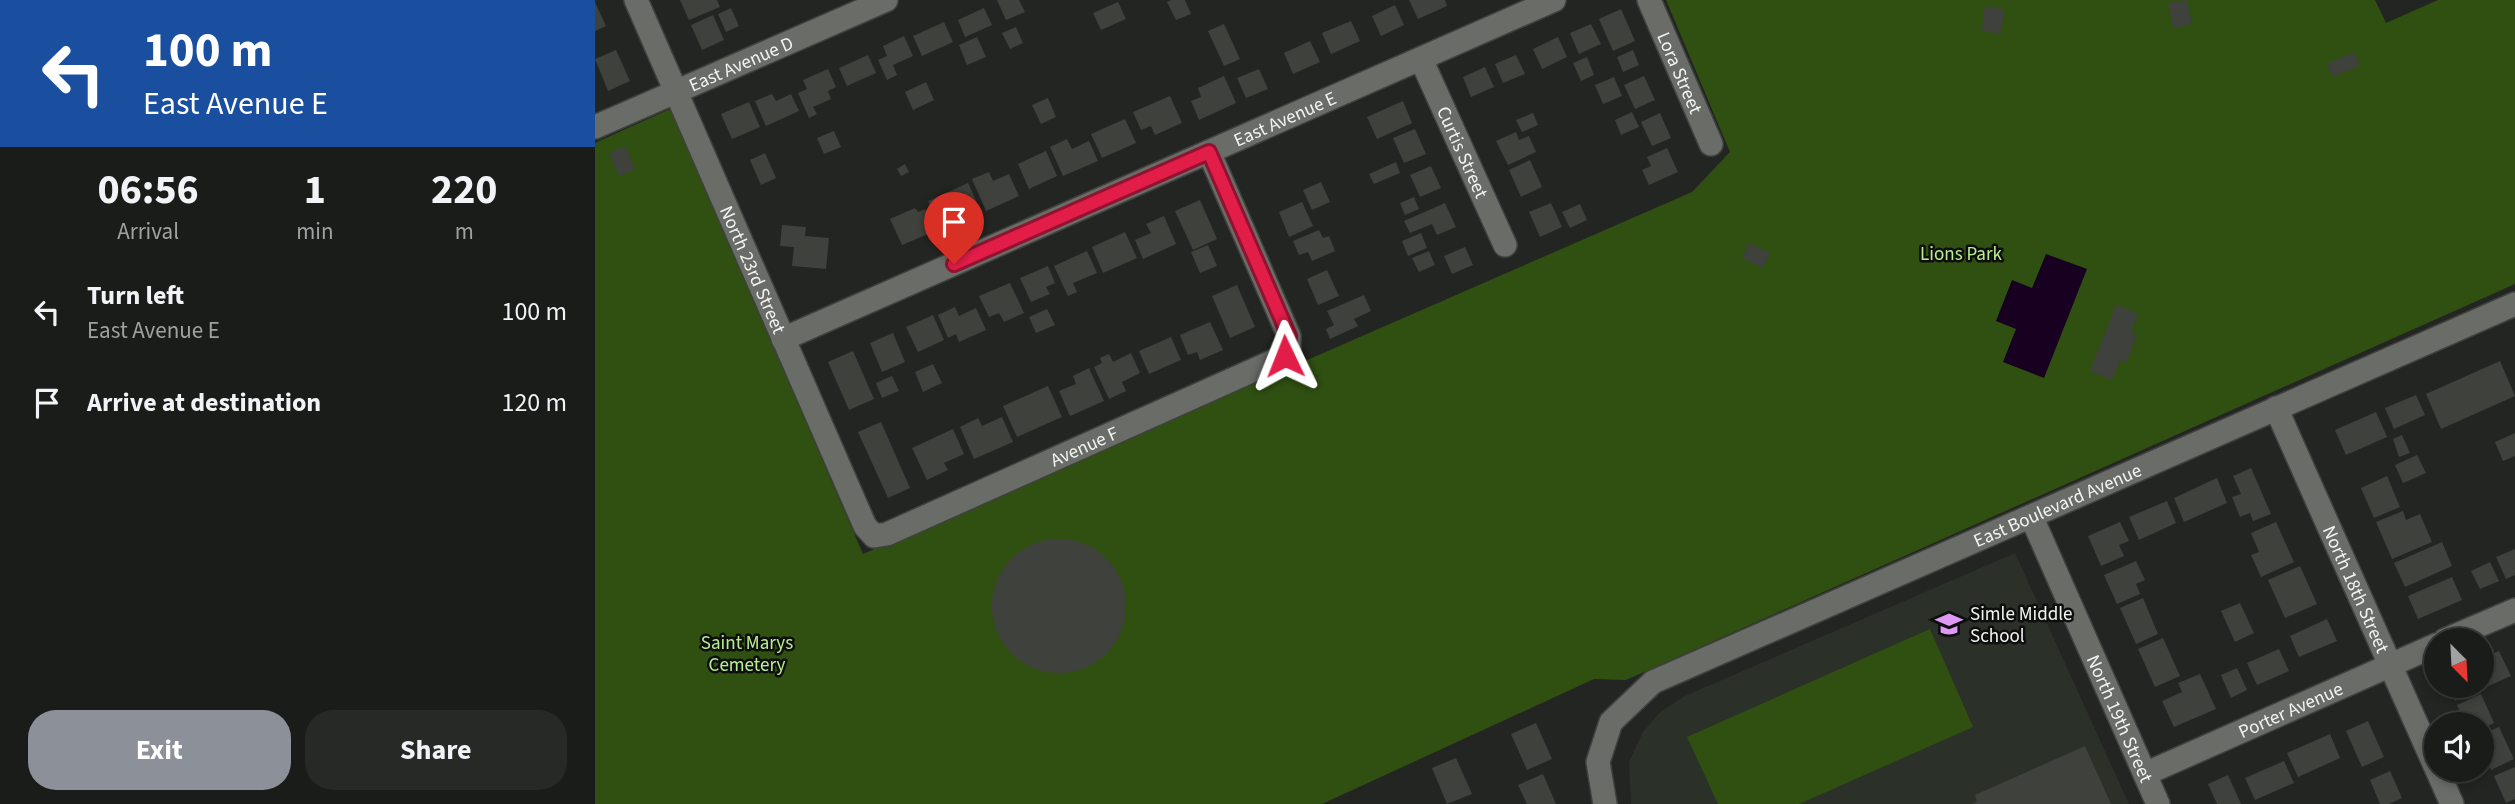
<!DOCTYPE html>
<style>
:root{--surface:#1a1c1a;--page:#272927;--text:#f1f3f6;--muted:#9fa1a2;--line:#383a39;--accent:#8c9099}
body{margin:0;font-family:"Source Sans 3",sans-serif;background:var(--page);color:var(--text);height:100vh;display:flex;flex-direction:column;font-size:26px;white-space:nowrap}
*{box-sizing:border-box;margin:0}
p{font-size:23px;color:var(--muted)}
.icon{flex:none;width:38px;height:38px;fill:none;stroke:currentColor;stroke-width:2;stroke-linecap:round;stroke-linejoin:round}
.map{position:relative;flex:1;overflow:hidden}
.panel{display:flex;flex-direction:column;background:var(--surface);width:595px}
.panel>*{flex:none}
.guide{background:#1a4fa0;color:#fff;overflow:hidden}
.needle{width:46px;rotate:156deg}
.buttons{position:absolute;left:1829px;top:628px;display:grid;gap:14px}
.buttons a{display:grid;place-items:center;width:70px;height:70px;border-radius:50%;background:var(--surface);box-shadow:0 4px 10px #0003,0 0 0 2px var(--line);font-size:35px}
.pin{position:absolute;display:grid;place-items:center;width:60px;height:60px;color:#fff;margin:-72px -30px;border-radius:50% 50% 50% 0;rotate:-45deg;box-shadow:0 0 7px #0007}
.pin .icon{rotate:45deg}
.me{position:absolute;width:77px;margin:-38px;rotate:358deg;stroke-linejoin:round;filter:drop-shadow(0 0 5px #0008)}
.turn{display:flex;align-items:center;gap:24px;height:147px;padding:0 28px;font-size:32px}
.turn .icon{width:91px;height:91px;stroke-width:2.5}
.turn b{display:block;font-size:49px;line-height:60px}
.eta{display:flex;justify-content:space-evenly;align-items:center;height:119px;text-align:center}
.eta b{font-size:42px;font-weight:700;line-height:49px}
.button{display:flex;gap:14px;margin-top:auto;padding:14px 28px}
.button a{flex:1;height:80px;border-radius:28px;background:var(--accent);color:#fff;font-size:28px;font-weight:700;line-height:80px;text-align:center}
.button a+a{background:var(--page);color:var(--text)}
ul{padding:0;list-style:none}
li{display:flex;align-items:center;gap:21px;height:91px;padding:0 28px}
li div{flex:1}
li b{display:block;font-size:26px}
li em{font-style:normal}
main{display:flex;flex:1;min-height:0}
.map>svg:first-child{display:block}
.built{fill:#2b3028}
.green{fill:#305012}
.water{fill:#170020}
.building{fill:#3f413d}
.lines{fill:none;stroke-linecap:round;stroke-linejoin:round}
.minor-casing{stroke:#3f413e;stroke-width:26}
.minor{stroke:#6a6c68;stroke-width:23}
.route-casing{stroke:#92132f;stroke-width:18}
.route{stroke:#e11d48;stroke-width:12}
.labels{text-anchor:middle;stroke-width:5;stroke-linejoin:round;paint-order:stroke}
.street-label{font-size:19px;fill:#f2f4f1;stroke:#0d0e0d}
.park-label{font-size:19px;fill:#b9ef92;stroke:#0d0e0d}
.poi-label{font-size:19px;fill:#f2f4f1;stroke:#0d0e0d;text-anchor:start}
</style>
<main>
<section class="panel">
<div class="guide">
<div class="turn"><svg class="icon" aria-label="left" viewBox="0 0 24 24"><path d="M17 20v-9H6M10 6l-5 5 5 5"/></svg><div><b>100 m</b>East Avenue E</div></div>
</div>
<div class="eta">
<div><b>06:56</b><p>Arrival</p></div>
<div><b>1</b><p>min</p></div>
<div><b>220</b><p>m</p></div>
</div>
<ul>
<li><svg class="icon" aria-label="left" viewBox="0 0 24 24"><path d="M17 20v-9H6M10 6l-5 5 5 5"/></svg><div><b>Turn left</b><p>East Avenue E</p></div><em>100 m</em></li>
<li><svg class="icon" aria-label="arrive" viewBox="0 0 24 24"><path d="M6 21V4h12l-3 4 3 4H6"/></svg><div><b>Arrive at destination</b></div><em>120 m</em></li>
</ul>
<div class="button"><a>Exit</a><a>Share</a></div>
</section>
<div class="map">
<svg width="1920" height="804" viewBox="0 0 1920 804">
<rect width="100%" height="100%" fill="#232522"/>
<path class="built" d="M1420 553 1534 804H1036L1034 762 1048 732 1065 712 1090 696Z"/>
<path class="green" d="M1071 0H1780L1791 23 1843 0H1920V284L1031 680 999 679 727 804H0V143L75 109 268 554 1097 192 1135 152Z
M1335 629 1378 727 1204 804H1123L1092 737Z"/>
<path class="water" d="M1451 254 1492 269 1449 378 1408 362 1421 329 1401 321 1417 280 1437 288Z"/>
<path class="building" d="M85 0H122L125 7 94 20Z
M402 0H424L430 12 411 20Z
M576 0H590L596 14 581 20 572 2Z
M814 0H850L852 6 823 19Z
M1592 0 1597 24 1578 28 1573 3Z
M0 2 11 26 0 31Z
M523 2 531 19 506 30 498 13Z
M800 5 809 25 786 36 777 16Z
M1390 6 1409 9 1406 34 1387 31Z
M136 8 144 26 131 32 123 14Z
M389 8 397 25 370 37 363 20Z
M1026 9 1040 41 1018 51 1004 19Z
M118 15 129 40 107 50 96 25Z
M756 21 765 41 736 54 727 33Z
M349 22 358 42 327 56 318 36Z
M629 24 645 59 629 66 613 31Z
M996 24 1006 44 984 54 975 33Z
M421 27 428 43 415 49 407 33Z
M309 36 318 56 298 65 302 75 292 80 283 60 292 56 288 46Z
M382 37 391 57 372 65 364 45Z
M963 37 972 57 947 69 938 49Z
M715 41 725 62 698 74 689 53Z
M21 50 35 81 13 91 0 59Z
M1038 50 1044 65 1028 72 1022 57Z
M1759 52 1765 65 1738 77 1732 64Z
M273 55 281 73 252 86 244 68Z
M921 55 930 74 908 83 900 64Z
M992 57 999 75 986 81 978 63Z
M890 67 899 87 876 97 868 77Z
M233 69 241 87 233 91 236 99 218 107 222 114 214 118 203 93 212 89 208 80Z
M664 69 673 89 651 98 642 78Z
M629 76 641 103 604 120 596 101 606 97 603 88Z
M1049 76 1060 100 1040 109 1029 85Z
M1019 77 1027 96 1008 104 1000 85Z
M331 82 339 100 318 110 310 92Z
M177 94 181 101 196 94 204 111 171 126 160 101Z
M575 96 587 123 560 135 556 126 546 130 538 112Z
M453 98 461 117 446 124 437 105Z
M808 101 817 123 782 139 772 117Z
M154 102 165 127 137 139 126 114Z
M1037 112 1044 127 1026 135 1020 120Z
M938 113 943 125 927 132 921 120Z
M1065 113 1076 138 1057 146 1046 122Z
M530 119 541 143 507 158 496 134Z
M820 129 831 154 809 163 798 138Z
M239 131 246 147 229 154 222 138Z
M921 132 924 140 934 136 941 152 913 165 901 141Z
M472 139 477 149 494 141 503 161 468 176 455 147Z
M30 146 40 169 24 176 14 153Z
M1072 148 1083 172 1054 185 1047 170 1056 166 1052 157Z
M451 151 462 176 434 189 423 164Z
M170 153 181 178 166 185 155 160Z
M935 160 947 187 926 197 914 170Z
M801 162 805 173 779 184 774 174Z
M310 164 314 172 306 176 302 169Z
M836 166 846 188 825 197 815 175Z
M394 172 398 181 414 174 424 196 391 211 377 179Z
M726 182 735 202 717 210 708 190Z
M373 183 382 203 371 208 375 216 345 229 333 201Z
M819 197 824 209 810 215 805 203Z
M605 200 622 239 598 250 580 211Z
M707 202 718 226 694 237 684 212Z
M850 203 861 227 842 235 837 224 815 233 809 221Z
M956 203 967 227 945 237 934 212Z
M985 204 992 220 975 228 967 212Z
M320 208 323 212 330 209 340 231 307 245 295 219Z
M569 216 581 244 548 259 540 240 556 233 551 224Z
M187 225 211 227 210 236 234 238 231 269 197 266 199 247 185 246Z
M724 230 728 238 734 236 740 251 717 261 713 252 704 255 698 241Z
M530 232 542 258 508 273 497 247Z
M826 233 832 248 813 256 807 241Z
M1154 243 1175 253 1168 268 1147 258Z
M613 245 622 266 605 273 596 252Z
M870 247 878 265 857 274 849 256Z
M492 251 502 273 478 283 482 292 473 296 459 266Z
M834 251 840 265 824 272 817 258Z
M453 266 460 283 451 287 455 294 436 302 425 278Z
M732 270 744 296 723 305 712 279Z
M415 283 429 313 409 322 404 313 394 317 384 296Z
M642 285 660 327 635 338 617 296Z
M769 295 776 311 759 319 763 326 735 339 731 329 739 325 732 311Z
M1521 305 1543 314 1536 332 1542 335 1531 363 1525 361 1517 380 1495 371Z
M360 307 364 316 381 308 391 330 364 342 361 334 353 338 343 315Z
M452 309 460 325 441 333 434 317Z
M338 315 349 340 323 352 311 327Z
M615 322 628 350 605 360 602 352 593 355 585 335Z
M298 333 310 362 287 372 275 343Z
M576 337 586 360 554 374 544 351Z
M258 351 279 399 254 410 233 362Z
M536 353 545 373 527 382 531 391 514 399 499 367 507 363 505 358 514 354 518 362Z
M1905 361 1920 396 1846 429 1831 394Z
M338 364 347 383 328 392 320 372Z
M494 368 509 401 475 416 464 391 481 384 478 376Z
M297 376 304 391 287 398 281 383Z
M453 386 467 417 422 437 408 406Z
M1821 395 1830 415 1799 429 1790 408Z
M1781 412 1792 437 1751 455 1740 430Z
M407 417 418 442 379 459 365 427 383 418 387 426Z
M286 422 315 488 293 498 263 432Z
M358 429 369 454 349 463 353 470 332 480 317 448Z
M1920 433V456L1908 461 1900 442Z
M1807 435 1815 453 1804 457 1798 439Z
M1822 455 1831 473 1808 483 1800 465Z
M1656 468 1676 514 1658 521 1655 513 1645 517 1637 497 1646 494 1638 476Z
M1792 476 1805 507 1779 518 1766 488Z
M1622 478 1632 503 1589 522 1579 498Z
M1572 501 1581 523 1544 540 1534 517Z
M1808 511 1811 520 1825 514 1837 542 1797 559 1781 522Z
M1525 522 1534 541 1524 545 1529 556 1506 566 1493 536Z
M1681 522 1699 562 1666 577 1656 555 1664 552 1656 533Z
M397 606a67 67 0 1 1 134 0a67 67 0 1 1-134 0Z
M1847 542 1857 566 1810 587 1799 563Z
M1920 549V575L1911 579 1901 557Z
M1541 561 1550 580 1541 584 1545 594 1522 604 1509 575Z
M1895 562 1904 581 1885 589 1876 571Z
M1705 566 1722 604 1690 618 1673 580Z
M1857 577 1867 600 1823 619 1813 596Z
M1548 598 1563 634 1541 644 1525 608Z
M1645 603 1659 633 1640 642 1626 611Z
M1732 619 1742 641 1704 657 1695 636Z
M1568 638 1585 676 1560 687 1543 649Z
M1684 649 1694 671 1662 685 1652 663Z
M1904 651 1916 676 1860 701 1854 686H1886V659Z
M1642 668 1652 690 1636 698 1626 675Z
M1605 674 1621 709 1579 727 1567 701 1587 692 1583 683Z
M1886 694 1899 723 1886 729V724H1871L1862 705Z
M1773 721 1789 757 1767 767 1751 731Z
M941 723 957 759 932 770 916 734Z
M1904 727 1919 759 1896 770 1886 749V735Z
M1735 734 1745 758 1703 777 1692 753Z
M1490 746 1516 804H1377L1382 801 1380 795Z
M861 758 877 794 852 804 837 768Z
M1689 761 1699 783 1660 800 1650 778Z
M1920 767V799L1911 803 1899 776Z
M1795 771 1807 798 1794 804H1785L1775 780Z
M948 774 961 804H932L923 785Z
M1633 775 1646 804H1622L1613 784Z"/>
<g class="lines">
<g class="minor-casing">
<g id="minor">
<path id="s1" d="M41 0 270 526 279 536 292 534 690 356 694 351V336L614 152"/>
<path id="s2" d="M1054 0 1116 144"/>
<path id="s3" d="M826 59 910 245"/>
<path id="s4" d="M0 127 291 0"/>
<path id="s5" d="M188 339 959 0"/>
<path id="s6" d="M1681 408 1841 768"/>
<path id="s7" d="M1437 518 1563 804"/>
<path d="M1850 640 1920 610"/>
<path d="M1842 770 1857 804"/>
<path id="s8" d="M1550 774 1841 645"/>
<path id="s9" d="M1010 804 1003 762 1016 722 1058 682 1920 304"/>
</g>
</g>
<use href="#minor" class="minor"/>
</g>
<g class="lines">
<g class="route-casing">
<path id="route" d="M359 264 614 152 694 336V351L690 356"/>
</g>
<use href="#route" class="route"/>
</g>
<defs>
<g id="school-bare" transform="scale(2.1)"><path d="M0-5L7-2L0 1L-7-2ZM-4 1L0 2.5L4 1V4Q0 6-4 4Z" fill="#dd99f4" stroke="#0d0e0d" stroke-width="2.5" paint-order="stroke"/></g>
</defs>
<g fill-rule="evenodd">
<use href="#school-bare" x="1354" y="624"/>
</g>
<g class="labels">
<g class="street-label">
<text dy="7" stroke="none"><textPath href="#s4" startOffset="159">East Avenue D</textPath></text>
<text dy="7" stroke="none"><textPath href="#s2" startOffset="79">Lora Street</textPath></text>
<text dy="7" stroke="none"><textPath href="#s5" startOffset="548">East Avenue E</textPath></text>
<text dy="7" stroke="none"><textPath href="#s3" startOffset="102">Curtis Street</textPath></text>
<text dy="7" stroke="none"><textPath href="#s1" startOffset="294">North 23rd Street</textPath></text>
<text dy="7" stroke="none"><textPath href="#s1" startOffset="816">Avenue F</textPath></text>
<text dy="7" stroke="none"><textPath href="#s9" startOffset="584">East Boulevard Avenue</textPath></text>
<text dy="7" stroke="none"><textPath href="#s6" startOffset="198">North 18th Street</textPath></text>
<text dy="7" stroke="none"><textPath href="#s8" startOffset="159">Porter Avenue</textPath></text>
<text dy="7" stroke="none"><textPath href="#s7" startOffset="219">North 19th Street</textPath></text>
</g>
<g class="park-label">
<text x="1366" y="260">Lions Park</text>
<text x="152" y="649">Saint Marys<tspan x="152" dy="22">Cemetery</tspan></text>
</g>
<g class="poi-label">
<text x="1375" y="620">Simle Middle<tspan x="1375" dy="22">School</tspan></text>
</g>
</g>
</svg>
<div class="buttons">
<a><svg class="needle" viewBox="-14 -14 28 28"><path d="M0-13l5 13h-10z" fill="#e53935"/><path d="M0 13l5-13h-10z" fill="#9fa1a2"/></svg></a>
<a><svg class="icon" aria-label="sound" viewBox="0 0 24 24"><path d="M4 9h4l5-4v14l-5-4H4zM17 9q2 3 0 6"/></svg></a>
</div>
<div class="pin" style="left:359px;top:264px;background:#d93025"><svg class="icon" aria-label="arrive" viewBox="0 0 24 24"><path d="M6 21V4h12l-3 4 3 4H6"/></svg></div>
<svg class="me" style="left:690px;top:356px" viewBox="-20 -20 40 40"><path d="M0-17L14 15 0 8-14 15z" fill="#e11d48" stroke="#fff" stroke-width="4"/></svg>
</div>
</main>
